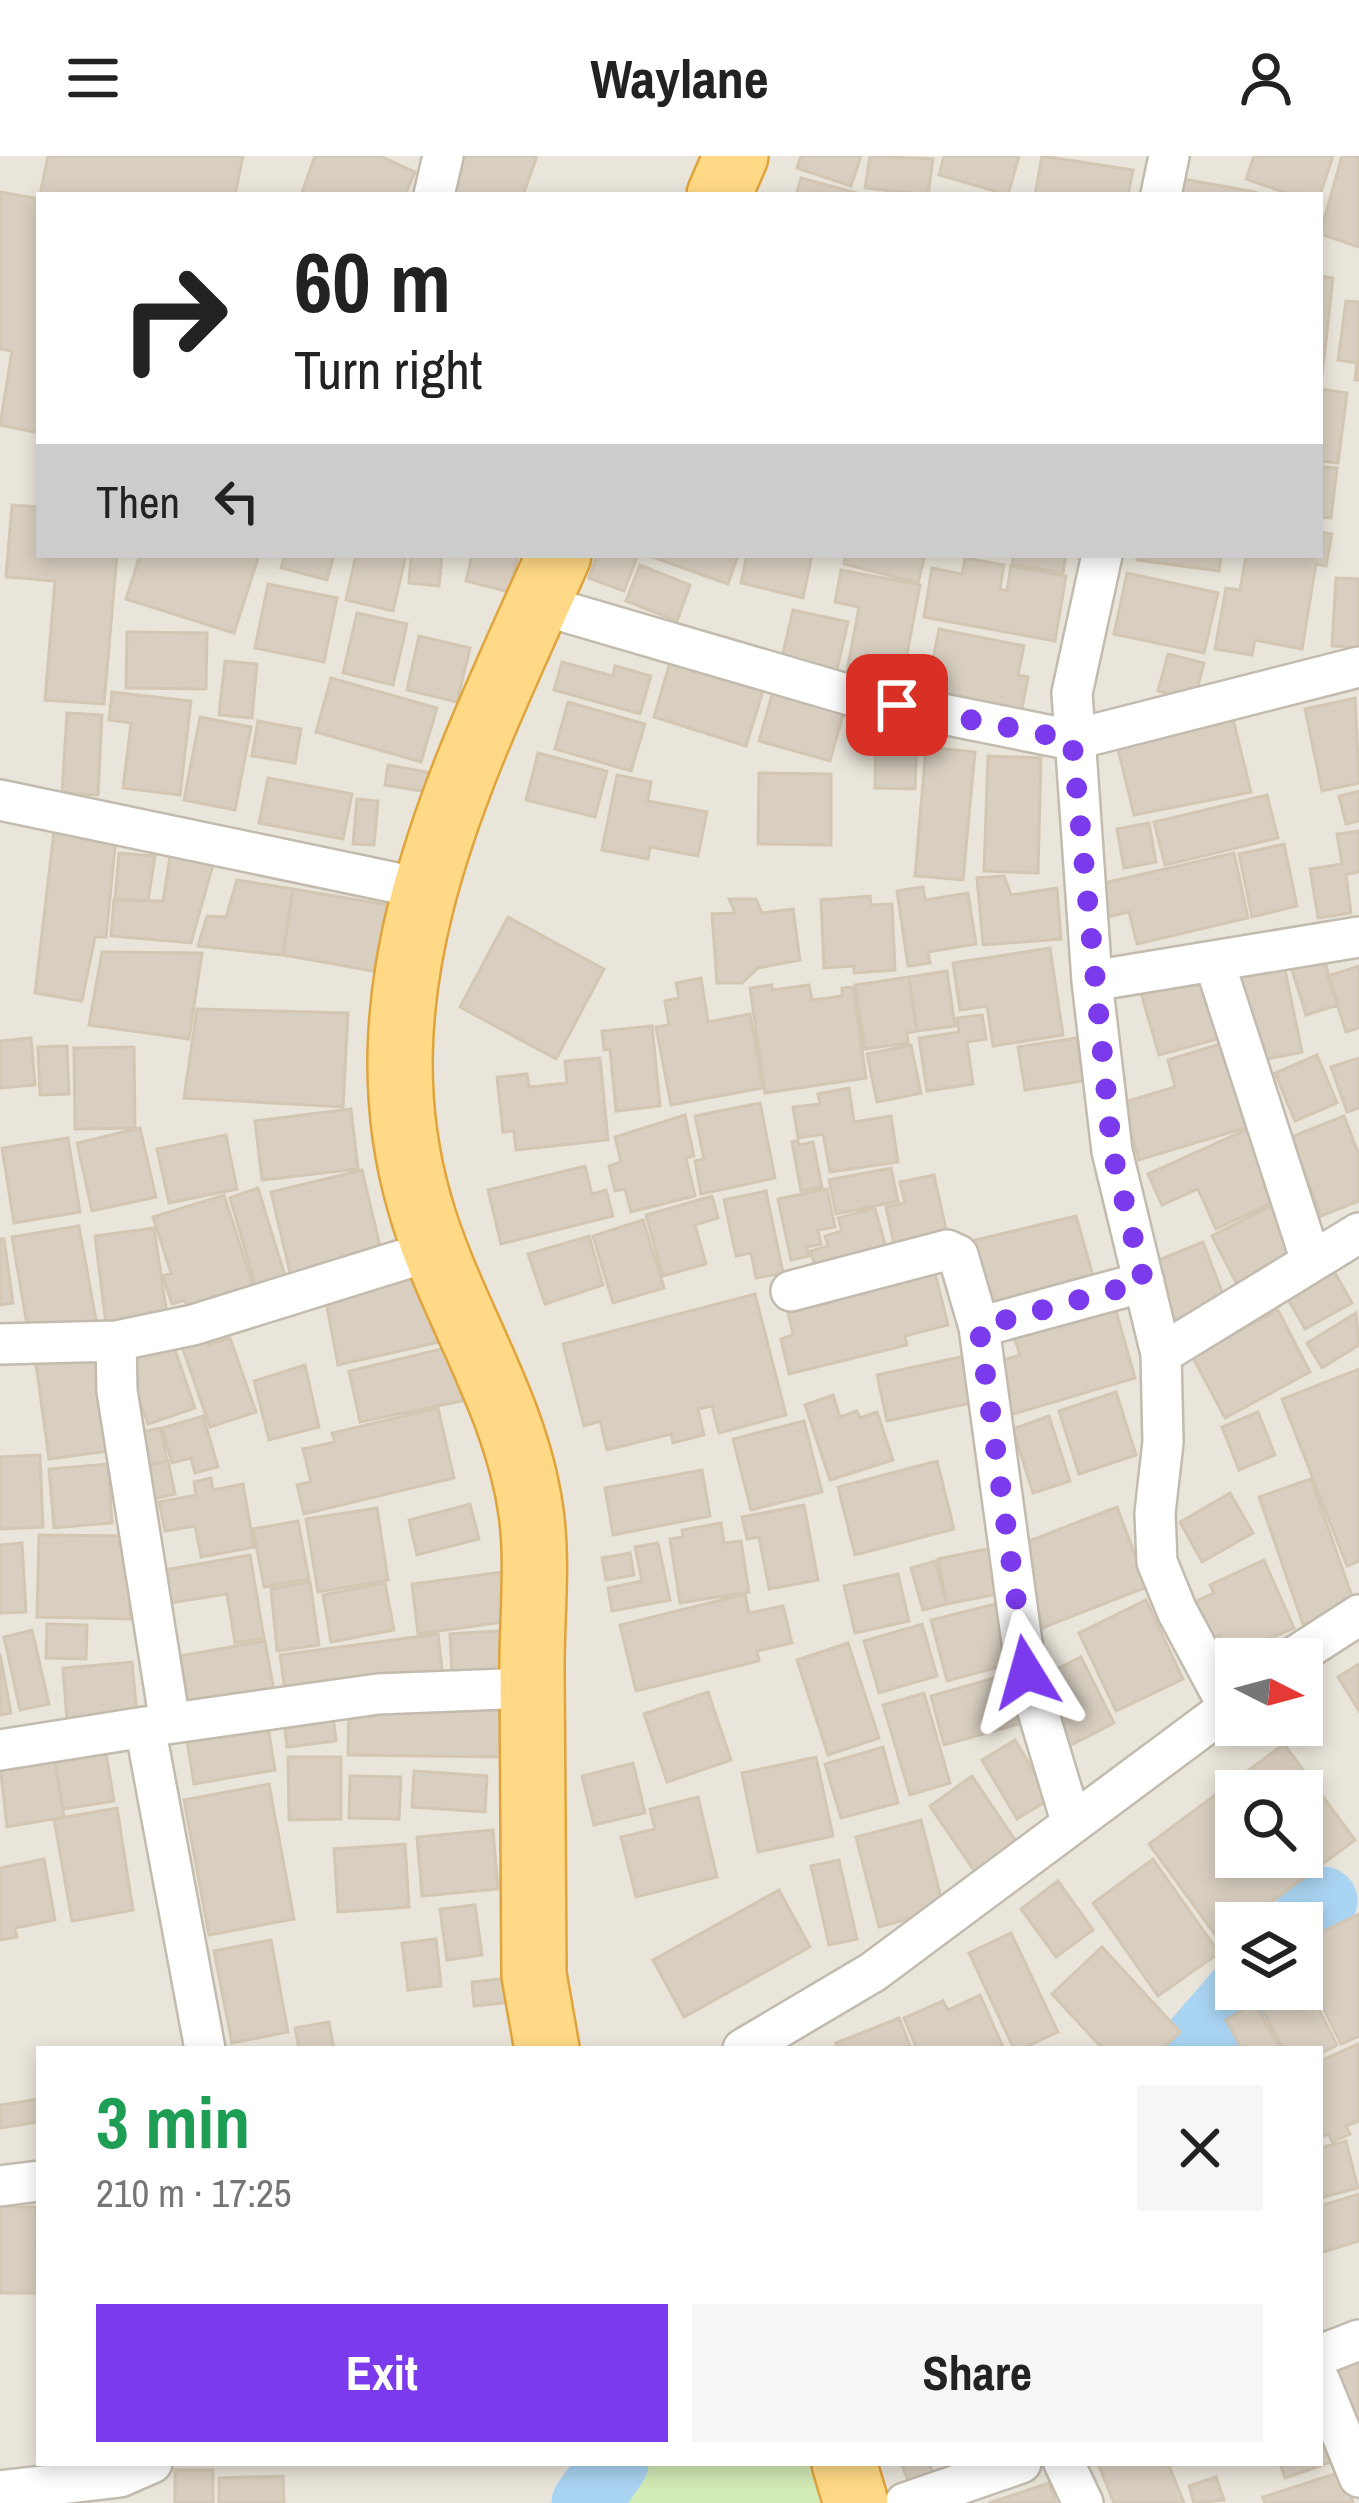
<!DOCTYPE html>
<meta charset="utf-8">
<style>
:root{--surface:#fff;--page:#f6f6f6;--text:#222;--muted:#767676;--accent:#7c3aed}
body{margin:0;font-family:"Archivo Narrow",sans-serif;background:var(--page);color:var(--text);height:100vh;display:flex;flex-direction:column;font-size:45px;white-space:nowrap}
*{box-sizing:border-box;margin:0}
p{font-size:39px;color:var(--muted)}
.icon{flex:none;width:66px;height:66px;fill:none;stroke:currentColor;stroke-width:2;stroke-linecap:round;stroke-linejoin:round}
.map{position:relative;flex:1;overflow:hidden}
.details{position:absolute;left:36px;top:1890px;width:1287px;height:420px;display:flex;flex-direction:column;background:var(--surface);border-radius:0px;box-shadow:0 6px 18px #0003}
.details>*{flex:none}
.hud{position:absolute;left:36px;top:36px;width:1287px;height:366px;border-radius:0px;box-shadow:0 6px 18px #0003;background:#fff;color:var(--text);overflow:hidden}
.needle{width:78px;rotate:96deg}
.fabs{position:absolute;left:1215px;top:1482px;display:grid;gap:24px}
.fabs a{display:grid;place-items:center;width:108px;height:108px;border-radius:0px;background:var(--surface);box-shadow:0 6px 18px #0003;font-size:60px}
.pin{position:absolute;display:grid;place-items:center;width:102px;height:102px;color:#fff;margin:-51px;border-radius:24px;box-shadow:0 6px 18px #0006}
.me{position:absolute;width:132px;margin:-66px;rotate:352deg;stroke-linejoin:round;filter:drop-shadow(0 0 9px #0008)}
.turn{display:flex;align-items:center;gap:42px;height:252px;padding:0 60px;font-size:54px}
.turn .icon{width:156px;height:156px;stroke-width:2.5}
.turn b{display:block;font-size:84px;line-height:102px}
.then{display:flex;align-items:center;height:114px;padding:0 60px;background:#0003;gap:24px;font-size:45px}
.round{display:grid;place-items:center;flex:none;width:126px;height:126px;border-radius:0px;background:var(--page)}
.summary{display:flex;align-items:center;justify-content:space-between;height:204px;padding:0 60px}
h1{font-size:72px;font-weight:700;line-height:90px;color:#1e9e55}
.cta{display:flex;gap:24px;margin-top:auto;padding:24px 60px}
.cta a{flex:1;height:138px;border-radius:0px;background:var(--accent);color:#fff;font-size:48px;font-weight:700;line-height:138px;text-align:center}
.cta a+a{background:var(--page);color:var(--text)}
header{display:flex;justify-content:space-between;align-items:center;height:156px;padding:0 60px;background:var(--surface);font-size:54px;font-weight:700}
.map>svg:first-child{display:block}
.residential{fill:#eae5da;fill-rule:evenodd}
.green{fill:#d2eab5}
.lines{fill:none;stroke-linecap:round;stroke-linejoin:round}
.river{stroke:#a9d4f2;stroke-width:69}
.building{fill:#d8cfc1;stroke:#d3c7b4;stroke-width:3;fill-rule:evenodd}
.minor-casing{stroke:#c2bbae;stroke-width:44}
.trunk-casing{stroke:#e0a43c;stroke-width:68}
.minor{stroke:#fff;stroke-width:39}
.trunk{stroke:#ffd985;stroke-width:63}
.route{stroke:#7c3aed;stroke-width:21;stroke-dasharray:0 37.8}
</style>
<header><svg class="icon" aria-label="menu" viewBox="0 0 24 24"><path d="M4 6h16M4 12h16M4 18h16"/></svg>Waylane<svg class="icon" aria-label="person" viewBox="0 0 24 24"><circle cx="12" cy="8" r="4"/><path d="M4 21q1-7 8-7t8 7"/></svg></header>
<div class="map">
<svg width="1359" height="2347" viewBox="0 0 1359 2347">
<rect width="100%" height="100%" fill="#f6f3ec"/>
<path class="residential" d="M0 0H1359V2347H0ZM39 39H1320V399H39ZM1236 1503H1302V1569H1236ZM1236 1635H1302V1701H1236ZM1236 1767H1302V1833H1236ZM39 1893H1320V2307H39Z"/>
<path class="green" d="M626 2307H837L858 2347H596Z"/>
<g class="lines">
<path class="river" d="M1302 1768 1323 1745
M1191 1893 1243 1833
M586 2347 614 2307"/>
</g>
<path class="building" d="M48 0H243L235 39H40Z
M315 0H380L415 16 405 39H301Z
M458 0H537L523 39H444Z
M801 0H861L851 30 797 12Z
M870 0 933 3 928 39 865 32Z
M944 0H1019L1008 39 939 19Z
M1042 0 1133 14 1128 39H1035Z
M1254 0H1333L1320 39H1292L1246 23Z
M1342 0H1359V91L1320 78Z
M801 22 864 39H796Z
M1178 22 1255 36 1254 39H1175Z
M0 36 39 43V277L0 269 12 195 0 193Z
M1320 120 1333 122 1322 220H1320Z
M1346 145 1359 146V224H1355L1357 207 1338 204Z
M1320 233 1347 237 1338 307 1320 305Z
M1320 311 1337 312 1331 362 1320 361Z
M12 349 39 351V399H117L104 548 45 544 55 425 6 421Z
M1320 376 1332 378 1326 410 1316 408 1302 493 1255 484 1252 499 1215 493 1226 432 1240 434 1246 399H1320Z
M140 399H259L234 477 126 443Z
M285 399H334L327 424 281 412Z
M356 399H406L393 455 346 444Z
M411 399H442L439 430 409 427Z
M472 399H518L509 436 466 425Z
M597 399H638L624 435 589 422Z
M647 399H738L728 428Z
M747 399H812L803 442 741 427Z
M846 399H925L918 427 844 408Z
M1014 399H1066L1063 417 1012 408Z
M1137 399H1221L1219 415 1137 404Z
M965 402 1004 409 1000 433 1007 435 1011 410 1066 420 1055 485 924 461 932 412 962 418Z
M640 409 690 429 677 465 626 445Z
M841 414 920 429 899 541 844 531 859 451 835 446Z
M1127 417 1218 437 1204 497 1114 478Z
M1336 422 1359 423V491L1332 490Z
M268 428 337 442 324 506 255 492Z
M793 454 848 466 836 518 781 506Z
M357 457 407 468 393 529 343 517Z
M939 473 1024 490 1018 519 1028 521 1019 568 924 549Z
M127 476 207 477 206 533 126 532Z
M419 480 470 492 457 546 407 534Z
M673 496 766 525 746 590 654 561Z
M1168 498 1204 507 1194 545 1158 535Z
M225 505 257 508 252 562 219 559Z
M562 506 613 520 615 510 651 520 640 558 554 534Z
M331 522 437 552 421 606 316 576Z
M775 528 846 548 830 605 759 585Z
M112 536 191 545 180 639 123 632 131 567 109 564Z
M1355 542 1359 627 1322 635 1305 553Z
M568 546 645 568 631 615 555 593Z
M1231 555 1251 636 1134 659 1118 593 1190 575 1188 566Z
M67 557 102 559 98 639 62 637Z
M200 561 251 571 235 654 184 644Z
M258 565 301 573 295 607 252 600Z
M876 571 917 573 915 633 875 632Z
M926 591 975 596 963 724 915 720Z
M538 597 607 615 595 661 526 644Z
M988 600 1041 602 1038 717 984 715Z
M388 609 432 617 428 636 385 629Z
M759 617 831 618V689L758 688Z
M617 619 651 626 648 645 707 656 698 700 650 691 648 703 602 694Z
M268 622 352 638 343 683 259 667Z
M1359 635V665L1346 668 1339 640Z
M1267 639 1278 682 1165 709 1154 666Z
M357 643 378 645 374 689 353 688Z
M1149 667 1156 706 1124 712 1117 673Z
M54 675 116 681 106 781H95L82 845 35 837Z
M1359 675V716L1346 718 1351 757 1318 762 1310 713 1342 708 1337 678Z
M1284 688 1297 750 1252 761 1239 698Z
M171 694 216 698 191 787 111 780 114 744 163 745Z
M119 697 155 700 148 745 115 743Z
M1234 697 1248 762 1137 788 1129 756 1098 763 1091 730Z
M1004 720 1011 739 1057 732 1061 783 983 789 977 722Z
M237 724 293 733 283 799 198 790 207 760 226 761Z
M923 731 925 744 968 737 976 788 928 796 930 807 908 810 897 735Z
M293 733 388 749 373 815 283 799Z
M870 740 871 749 892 748 895 814 854 817V810L824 812 821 744Z
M729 743H756L762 757 793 753 800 804 758 812 742 827H717L712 758 735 757Z
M508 761 604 813 556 903 460 851Z
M1320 791 1338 849 1306 859 1288 801Z
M1050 792 1063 879 993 890 987 850 960 854 953 807Z
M102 796 202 797 189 883 89 869Z
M1282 799 1302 896 1262 904 1228 809Z
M1359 810V872L1346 876 1328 820Z
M1206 811 1225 881 1159 899 1139 830Z
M947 815 955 870 917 875 909 821Z
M909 821 917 875 907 877 908 887 865 893 855 829Z
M701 822 708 866 750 858 763 932 671 949 656 871 669 869 665 845 679 842 676 827Z
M772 829V834L809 829 812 844 842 840V832L853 831 866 922 765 937 750 832Z
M197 853 348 857 343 951 184 942Z
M982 859 986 883 967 886 973 928 927 935 919 882 959 876 957 862Z
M652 870 660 950 616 955 610 893 604 894 602 875Z
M31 882 35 929 0 932V885Z
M1077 882 1083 925 1025 934 1018 891Z
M1230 885 1255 969 1139 1004 1121 947 1175 931 1168 904Z
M911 889 921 937 877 946 867 898Z
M67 890 69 938 40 939 38 891Z
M134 891 135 972 75 973 74 892Z
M1317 899 1337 947 1295 965 1275 917Z
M600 902 608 984 516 994 514 975 503 976 497 921 527 918 529 931 567 927 565 905Z
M1359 902V952L1347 956 1331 911Z
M849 932 854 966 891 960 898 1006 830 1016 823 978 798 982 793 951 820 948 818 938Z
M760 947 775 1022 701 1038 695 1005 704 1003 695 960Z
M351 953 358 1013 262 1024 255 965Z
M685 959 694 1000 686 1002 695 1040 631 1056 625 1033 615 1035 609 1010 621 1006 615 981Z
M1344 960 1359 999V1045L1321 1060 1291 981Z
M140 972 156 1041 92 1055 77 987Z
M1250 972 1282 1042 1216 1073 1198 1033 1162 1049 1148 1018Z
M226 979 237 1033 169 1047 157 993Z
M68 982 80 1056 14 1067 2 992Z
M798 985 799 989 813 986 822 1031 801 1035 792 986Z
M585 1010 592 1038 606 1034 613 1060 501 1088 488 1034Z
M891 1012 898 1045 836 1058 829 1024Z
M362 1014 383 1103 292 1125 271 1036Z
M934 1019 950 1091 897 1103 886 1051 905 1047 900 1026Z
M258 1032 288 1130 258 1138 230 1042Z
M827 1033 835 1071 818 1074 821 1088 807 1091 809 1100 791 1104 778 1043Z
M766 1035 783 1117 756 1122 751 1097 736 1100 724 1044Z
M224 1039 253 1130 190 1159 185 1144 172 1148 163 1120 171 1117 153 1061Z
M712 1040 718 1062 695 1069 706 1108 663 1120 646 1059Z
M1276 1047 1304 1104 1241 1136 1212 1080Z
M875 1052 890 1107 816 1116 811 1095 828 1090 825 1080 842 1075 838 1062Z
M1076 1060 1095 1127 983 1159 963 1087Z
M643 1064 664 1132 613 1147 593 1080Z
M79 1070 98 1175 30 1186 12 1081Z
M154 1072 167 1159 106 1168 95 1080Z
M589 1080 603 1129 545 1148 528 1098Z
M0 1083H4L13 1147 0 1149Z
M1203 1086 1226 1146 1175 1166 1151 1107Z
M932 1105 948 1169 905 1180 907 1189 789 1218 781 1183 793 1179 788 1156 835 1145 831 1129Z
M430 1107 448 1184 338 1209 324 1135Z
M1331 1110 1352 1147 1305 1173 1284 1136Z
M755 1138 786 1259 719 1277 712 1250 698 1253 704 1279 673 1287 671 1278 607 1294 600 1265 584 1270 563 1188Z
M1114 1148 1135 1222 1010 1259 995 1207 1020 1199 1013 1178Z
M1278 1154 1310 1216 1225 1262 1192 1200Z
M1356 1157 1359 1189 1322 1212 1307 1187Z
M204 1177 208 1189 230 1182 256 1256 210 1271 180 1185Z
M171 1182 195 1252 148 1268 124 1198Z
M458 1189 471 1243 360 1266 349 1215Z
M103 1192 117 1294 49 1303 35 1201Z
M965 1200 975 1246 887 1265 877 1219Z
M305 1209 319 1271 269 1284 254 1225Z
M1359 1213V1405L1347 1410 1282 1243Z
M1116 1236 1136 1299 1079 1318 1059 1255Z
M833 1239 840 1261 857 1255 860 1262 877 1256 893 1304 830 1324 805 1249Z
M438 1252 454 1322 304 1358 297 1329 311 1326 303 1293 335 1286 332 1277Z
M1258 1256 1275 1299 1239 1314 1222 1271Z
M203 1260 218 1311 195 1317 191 1302 172 1307 162 1272Z
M1049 1260 1070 1325 1033 1337 1013 1273Z
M804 1265 822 1336 751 1354 733 1283Z
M161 1272 167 1305 133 1312 127 1279Z
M40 1299 43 1371 0 1373V1301Z
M168 1305 175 1338 140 1346 133 1314Z
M937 1305 954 1373 855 1399 838 1331Z
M108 1308 112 1367 54 1372 49 1313Z
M702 1314 710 1360 613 1379 605 1332Z
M211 1322 213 1334 243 1328 254 1391 201 1401 195 1370 165 1375 159 1346 196 1339 194 1326Z
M1311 1323 1355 1449 1303 1468 1259 1341Z
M1230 1337 1253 1377 1202 1406 1180 1366Z
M470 1348 479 1383 417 1399 409 1364Z
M804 1349 818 1424 769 1433 759 1381 747 1383 742 1361Z
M1117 1351 1147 1431 1042 1472 1011 1392Z
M377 1352 388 1424 318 1436 306 1363Z
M298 1365 309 1423 264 1431 253 1373Z
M721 1367 724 1387 741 1385 749 1436 680 1447 670 1383 683 1381 682 1374Z
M39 1379 132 1380 130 1463 37 1461Z
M22 1387 26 1456 0 1457V1389Z
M658 1387 670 1444 612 1455 608 1432 642 1425 635 1391Z
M997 1391 1007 1436 947 1448 938 1403Z
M630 1397 634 1419 606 1424 602 1402Z
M250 1399 264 1482 235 1487 227 1438 169 1447 164 1414Z
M1264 1404 1294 1472 1229 1500 1219 1479 1208 1484 1192 1447 1214 1437 1210 1429Z
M935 1405 947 1448 923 1454 911 1412Z
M503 1416 510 1465 418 1478 412 1428Z
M898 1418 909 1465 855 1477 844 1430Z
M310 1426 319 1489 277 1495 271 1433Z
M385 1427 394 1474 331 1486 323 1439Z
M745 1438 749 1457 783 1450 792 1487 757 1495 759 1505 636 1535 620 1469Z
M1146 1444 1183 1523 1116 1555 1079 1477Z
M995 1448 1010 1508 947 1525 931 1464Z
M47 1468 87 1469 86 1503 46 1502Z
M922 1468 937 1520 879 1537 864 1485Z
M32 1474 49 1548 20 1554 4 1481Z
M513 1474 515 1512 452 1517 450 1478Z
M438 1478 443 1522 286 1542 280 1499Z
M265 1485 275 1541 190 1555 180 1500Z
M848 1487 879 1582 828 1599 797 1504Z
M0 1498 11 1557 0 1559Z
M1081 1501 1114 1567 1067 1591 1035 1524Z
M132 1506 137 1560 67 1565 63 1512Z
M1359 1508V1555L1338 1521Z
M1008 1518 1022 1567 944 1589 931 1540Z
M708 1536 731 1604 667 1626 644 1558Z
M924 1537 950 1627 910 1639 883 1549Z
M349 1548 502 1549 501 1601 348 1599Z
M332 1551 336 1585 287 1591 283 1556Z
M267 1565 275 1614 194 1628 186 1579Z
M1015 1584 1050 1643 1017 1663 982 1604Z
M1284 1588 1355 1684 1243 1767H1236L1219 1784 1149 1688ZM1236 1635H1302V1701H1236Z
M883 1591 898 1647 841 1662 825 1608Z
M106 1597 114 1645 63 1653 55 1606Z
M54 1600 64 1661 7 1671 0 1609Z
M288 1601H341V1663L289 1664Z
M816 1601 833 1680 758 1696 742 1617Z
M633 1607 645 1657 594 1669 582 1620Z
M414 1615 487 1620 485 1656 412 1651Z
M350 1620 401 1621 399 1663 349 1662Z
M972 1620 1017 1687 975 1716 930 1650Z
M269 1628 294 1763 209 1779 184 1644Z
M698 1641 717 1721 636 1741 621 1681 655 1673 650 1653Z
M117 1652 133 1754 72 1765 54 1663Z
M921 1664 944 1753 879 1771 856 1681Z
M493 1674 498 1733 422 1740 417 1681Z
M405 1688 409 1751 338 1756 334 1693Z
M44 1703 55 1764 15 1772 17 1781 0 1784V1712Z
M1153 1703 1219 1797 1158 1840 1093 1747Z
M839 1704 857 1783 829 1789 811 1710Z
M1058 1725 1093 1774 1056 1801 1021 1753Z
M779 1734 810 1791 684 1861 653 1804Z
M475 1749 482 1799 447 1804 440 1753Z
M1359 1758V1880L1341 1888 1302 1809V1786Z
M1011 1777 1058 1876 1021 1893H1014L969 1797Z
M436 1783 441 1830 408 1834 402 1787Z
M271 1784 288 1876 232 1887 214 1795Z
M1102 1791 1180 1876 1162 1893H1103L1052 1838Z
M1302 1820 1337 1889 1320 1898V1893H1283L1252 1833H1302Z
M519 1821 521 1845 474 1850 472 1826Z
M980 1839 1004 1893H917L904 1862 943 1845 948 1854Z
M1254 1847 1281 1893H1242L1226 1864Z
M899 1862 911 1893H839L836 1887Z
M329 1866 334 1893H299L295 1872Z
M1358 1888 1359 1965 1346 1970 1350 1978 1332 1986 1329 1978 1320 1982V1905Z
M39 1943V1966L0 1972V1949Z
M1346 1985 1358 2032 1320 2042V1992Z
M1359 2038V2085L1320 2097V2050Z
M0 2051H36L37 2137H0Z
M1359 2200V2274L1335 2209Z
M1320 2252 1337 2304 1285 2322 1280 2307H1320Z
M901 2307H929L938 2330 914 2339Z
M1098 2307H1168L1184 2347H1114Z
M175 2314H213V2347H175Z
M1344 2315 1353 2347H1265L1263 2341Z
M283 2320 284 2347H219V2322Z
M1216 2321 1224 2344 1194 2347 1189 2330Z
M1049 2327 1056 2347H989Z"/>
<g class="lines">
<g class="minor-casing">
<path id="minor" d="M434 39 443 0
M1161 39 1169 0
M1102 399 1072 537 1092 825 1112 995 1161 1198 1163 1286 1155 1357 1157 1406 1177 1455 1229 1552
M538 448 853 540 1072 584 1359 511
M0 644 425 733
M1214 805 1311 1105
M1092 825 1359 781
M791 1135 947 1094 958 1099 979 1171 1026 1516 1072 1668
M979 1171 1144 1126
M0 1188 116 1185
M1161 1198 1359 1077
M1291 1503 1359 1459
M170 1567 117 1235 116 1185 193 1169 437 1093
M0 1594 145 1571
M205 1893 145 1571 378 1538 532 1532
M743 1893 873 1816 1236 1546
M0 2030 39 2025
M1320 2199 1359 2184
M1320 2225 1359 2321
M1064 2307 1083 2347
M0 2335 120 2321 152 2307
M905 2347 1021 2307"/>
</g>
<g class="trunk-casing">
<path id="trunk" d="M719 39 736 0
M547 1893 534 1819C534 1716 532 1613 532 1510 532 1460 538 1405 531 1356 516 1246 450 1154 420 1049 353 820 469 603 559 399
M844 2307 856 2347"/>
</g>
<use href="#minor" class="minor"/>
<use href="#trunk" class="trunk"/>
</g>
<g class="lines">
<path class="route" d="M897 549 1072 584 1112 995 1144 1126 979 1171 1026 1516"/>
</g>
</svg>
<div class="fabs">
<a><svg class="needle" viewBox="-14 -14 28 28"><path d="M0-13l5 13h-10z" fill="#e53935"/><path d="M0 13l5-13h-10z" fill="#767676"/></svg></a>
<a><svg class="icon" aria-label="search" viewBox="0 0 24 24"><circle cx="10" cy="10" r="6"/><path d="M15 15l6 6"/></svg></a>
<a><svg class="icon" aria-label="layers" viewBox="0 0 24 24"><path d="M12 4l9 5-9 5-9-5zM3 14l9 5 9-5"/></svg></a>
</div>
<div class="pin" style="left:897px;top:549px;background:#d93025"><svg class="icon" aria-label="arrive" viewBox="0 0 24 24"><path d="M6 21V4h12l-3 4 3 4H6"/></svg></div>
<svg class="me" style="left:1026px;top:1516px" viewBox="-20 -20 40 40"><path d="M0-17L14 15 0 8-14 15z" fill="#7c3aed" stroke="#fff" stroke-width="4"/></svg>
<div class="hud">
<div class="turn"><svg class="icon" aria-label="right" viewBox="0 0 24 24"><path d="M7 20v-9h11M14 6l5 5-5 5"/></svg><div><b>60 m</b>Turn right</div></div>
<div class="then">Then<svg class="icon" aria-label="left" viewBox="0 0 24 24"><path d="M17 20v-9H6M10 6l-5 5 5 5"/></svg></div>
</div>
<section class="details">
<div class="summary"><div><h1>3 min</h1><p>210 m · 17:25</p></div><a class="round"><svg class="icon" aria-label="close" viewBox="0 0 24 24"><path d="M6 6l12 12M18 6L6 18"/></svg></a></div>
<div class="cta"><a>Exit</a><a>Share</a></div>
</section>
</div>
